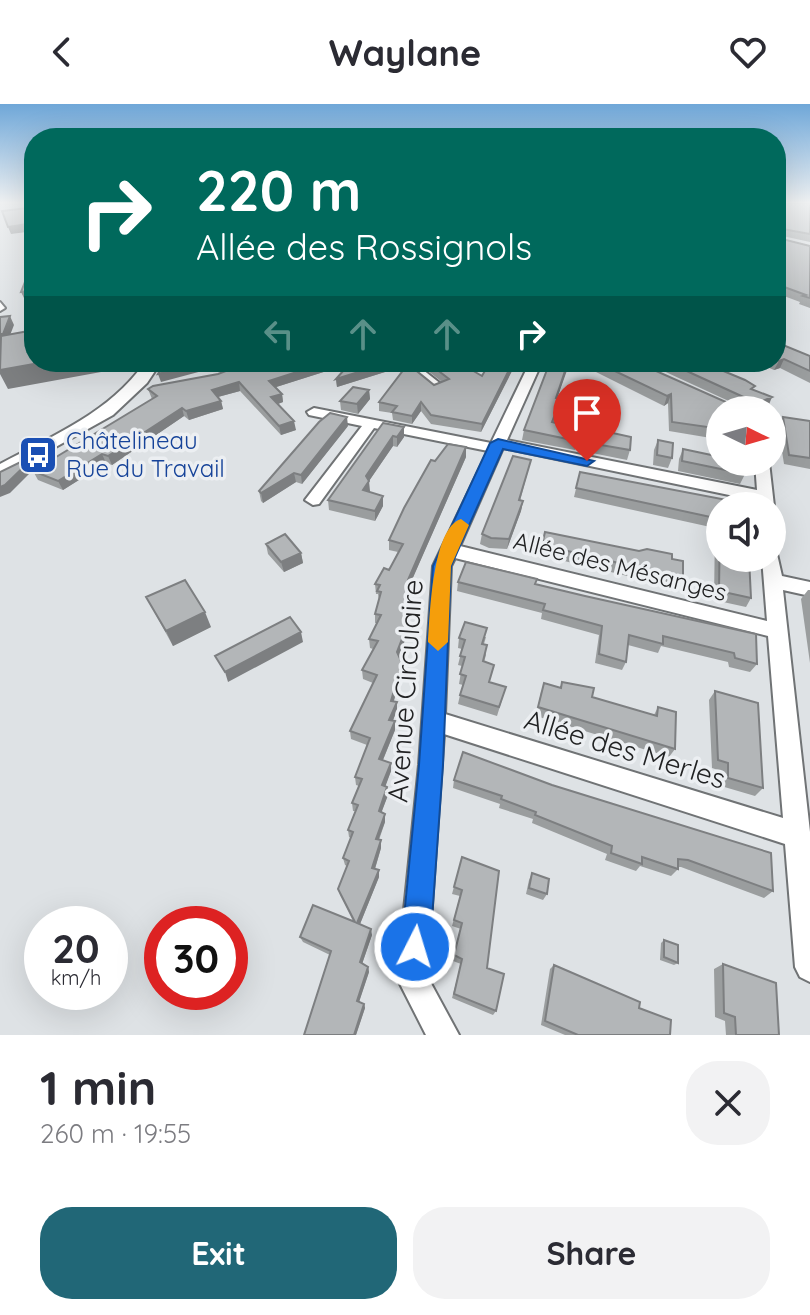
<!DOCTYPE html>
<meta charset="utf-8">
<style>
:root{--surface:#fff;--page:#f2f2f3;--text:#2b2b33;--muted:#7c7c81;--accent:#216777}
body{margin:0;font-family:Quicksand,sans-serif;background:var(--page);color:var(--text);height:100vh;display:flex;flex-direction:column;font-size:30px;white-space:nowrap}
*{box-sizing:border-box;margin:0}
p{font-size:26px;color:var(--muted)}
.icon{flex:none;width:44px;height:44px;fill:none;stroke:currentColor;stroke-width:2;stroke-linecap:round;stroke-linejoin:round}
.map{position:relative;height:931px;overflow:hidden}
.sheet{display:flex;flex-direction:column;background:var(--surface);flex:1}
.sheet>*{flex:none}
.hud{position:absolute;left:24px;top:24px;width:762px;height:244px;border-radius:32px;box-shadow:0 8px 32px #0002;background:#00695c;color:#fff;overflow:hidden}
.needle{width:52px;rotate:95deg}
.buttons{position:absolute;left:706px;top:292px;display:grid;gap:16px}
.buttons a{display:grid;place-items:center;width:80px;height:80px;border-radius:50%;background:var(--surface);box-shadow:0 8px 32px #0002;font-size:40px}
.speed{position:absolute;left:24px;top:802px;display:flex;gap:16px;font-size:40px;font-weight:700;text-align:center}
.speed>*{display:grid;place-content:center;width:104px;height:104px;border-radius:50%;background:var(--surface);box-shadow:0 8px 32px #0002;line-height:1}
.speed small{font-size:20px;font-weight:400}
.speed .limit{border:12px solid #d22;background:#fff;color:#111}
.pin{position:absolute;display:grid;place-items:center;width:68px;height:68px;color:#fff;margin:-82px -34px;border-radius:50% 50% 50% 0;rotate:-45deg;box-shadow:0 0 8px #0007}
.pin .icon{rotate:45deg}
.me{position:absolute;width:88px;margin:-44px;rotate:5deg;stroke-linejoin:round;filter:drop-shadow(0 0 6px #0008)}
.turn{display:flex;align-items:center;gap:28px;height:168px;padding:0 40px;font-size:36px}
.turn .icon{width:104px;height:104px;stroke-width:2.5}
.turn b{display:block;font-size:56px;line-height:68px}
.lanes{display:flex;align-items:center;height:76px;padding:0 40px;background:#0003;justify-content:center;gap:40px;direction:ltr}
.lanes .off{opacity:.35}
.round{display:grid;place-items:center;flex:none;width:84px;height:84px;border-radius:32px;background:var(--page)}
.headline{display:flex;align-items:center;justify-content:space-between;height:136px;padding:0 40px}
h1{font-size:48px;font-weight:800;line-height:60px}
.button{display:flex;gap:16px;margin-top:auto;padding:16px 40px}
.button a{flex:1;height:92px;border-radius:32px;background:var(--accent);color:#fff;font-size:32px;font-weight:800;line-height:92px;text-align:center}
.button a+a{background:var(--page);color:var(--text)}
header{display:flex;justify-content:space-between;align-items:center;height:104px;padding:0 40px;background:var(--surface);font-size:36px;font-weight:800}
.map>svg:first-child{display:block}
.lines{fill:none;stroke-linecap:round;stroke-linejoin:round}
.minor-casing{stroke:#707375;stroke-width:4}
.major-casing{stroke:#707375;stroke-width:4}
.minor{fill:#fff;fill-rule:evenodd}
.major{fill:#fff;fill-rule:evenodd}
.wall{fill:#9a9d9e}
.shaded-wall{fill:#7d7f81}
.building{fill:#b3b6b8;stroke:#7d7f81;stroke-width:2}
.route{fill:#1a73e8;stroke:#114b97;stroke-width:2}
.slow{fill:#f59e0b}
.labels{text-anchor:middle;stroke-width:7;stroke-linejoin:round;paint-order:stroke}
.transit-label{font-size:24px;fill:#164399;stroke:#eceff2;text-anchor:start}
.street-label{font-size:24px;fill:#212223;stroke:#eceff2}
.near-street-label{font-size:28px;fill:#212223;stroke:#eceff2}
</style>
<header><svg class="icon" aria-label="back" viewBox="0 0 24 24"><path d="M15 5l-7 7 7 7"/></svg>Waylane<svg class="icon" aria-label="heart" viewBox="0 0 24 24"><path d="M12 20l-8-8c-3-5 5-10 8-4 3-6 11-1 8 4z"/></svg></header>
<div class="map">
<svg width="810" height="931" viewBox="0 0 810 931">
<rect width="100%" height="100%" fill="#dee2e5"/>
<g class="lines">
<g class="minor-casing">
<path id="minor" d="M0 198 5 204 0 207Z
M399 258H413L446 284 436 287Z
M530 258H542L507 336 757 386 755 358H769L774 402 772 405V402H758V397L503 344 460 442 767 517 762 454H772V448L777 450 782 472 810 478V492L783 486 810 728V878L800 873 795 863 785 740 444 630 427 872 459 931H426L397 874 419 661 433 462 488 347 374 324 319 400 313 401 305 396 362 322 309 311 307 308 314 304 491 339ZM455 454 768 532 783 714 445 610 451 462Z"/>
</g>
<g class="major-casing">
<path id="major" d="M145 258H161L147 279 113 311 0 374V360C52 332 111 308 145 258Z"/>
</g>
<use href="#minor" class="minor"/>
<use href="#major" class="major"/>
</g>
<path class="wall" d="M776 99H810V138L778 131V134L810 142V204L799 200 800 198 776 189Z
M776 230 778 239 810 252V279L780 264 774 266 756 258H776Z
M249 258H401V263L337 283 336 275 349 260 276 283 282 290 283 298 278 300 296 326 281 331 240 287 218 293 221 297 223 305 189 316 184 312 112 361 106 359 63 386 38 376 33 367 152 295 148 285 218 270Z
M417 258H458L482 272 514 263 481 328 431 320 421 307 412 320 393 316 392 309 379 307V298L442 278Z
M576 258H636L728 299H733L644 258H702L754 286 768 303 760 306H720L745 370 740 380 678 367 679 355 683 345 711 351V334L669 327 668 299 664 302Z
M369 286 370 295 358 310 341 306 340 297Z
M557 294 559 304 554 319 581 325 575 346 522 336 524 326Z
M783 313 810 317V365L784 360 778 322Z
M383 319 404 323V333L397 343 393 342 369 377V388L383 402 375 417 329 406 328 396Z
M348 322 302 380 296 378 263 399 261 397 259 387Z
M590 324 630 346 627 356 587 348Z
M658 336 672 354 668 364 653 361 654 346Z
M466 353 410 480 411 490 409 495V504L405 514V536L399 553 402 568 394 597 397 606 393 616 395 626 383 656 391 659V667L385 682 388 691 381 709 385 718 379 736 381 744 375 765 379 773 360 820 372 831 362 860 368 863 369 868 359 898 364 900 365 904 356 931H304L330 851 303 838 300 833 353 817 340 791 338 785 347 762 345 761 343 754 351 734 349 733 348 726 355 707H353L352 699 359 682 356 681 355 673 367 641 351 635 350 627 373 579 363 575 362 566 373 545 370 544 369 535 377 519H375V510L379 497 378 490H376L375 480 389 466 398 448 389 446V436L435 357Z
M531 356 520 397H523L521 407 507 445 489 444 480 440 482 430Z
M580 368 720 402 751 494 746 503 714 496 715 424 574 393Z
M545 428 672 455 683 474 678 484 539 451Z
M266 440 301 449 303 459 284 468 268 450Z
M458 478 535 480 585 492 756 530 757 560 750 568 729 563 728 558 661 542 658 549 628 541 626 558 622 566 595 559 599 531 541 515 542 509 457 487Z
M808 486H810V559L801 495Z
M146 493 211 523 173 542Z
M486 533 484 540 486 551 484 558 490 579 506 583 497 612 458 600 460 591 463 581 459 580 462 562 458 561 462 545 458 544 459 534Z
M562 578 592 593 654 611 658 603 675 645 669 653 536 612 541 588 560 584Z
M715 587 763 684 755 692 721 682V667L712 664 709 596Z
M463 648 773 787 764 794 681 763H678V765L671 772 640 762 636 767 605 756 607 750 532 719 533 715 499 704 500 700 453 684 454 676Z
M462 753 496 907 493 911 452 894 461 860 453 857 461 825 452 822 460 792 452 790Z
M532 769 547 790 543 796 526 790 529 776Z
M664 836 678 859 674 861 660 856 661 839Z
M723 860 779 931H726L725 917 715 913 714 865Z
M554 861 639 904 670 931H565L541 921 550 865Z"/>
<path class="shaded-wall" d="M34 119V127L11 130 8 123Z
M34 186V199L27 200 21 188Z
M10 212 14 221 7 239 0 240V230Z
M784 255 780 264 774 266 779 257Z
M45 258H110L112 266 8 285 0 270V266Z
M203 258H236L161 278 158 270Z
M328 258H355L270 285 269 277Z
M391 258H401V263L337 283 336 275Z
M513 258H515L514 263 481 328 482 320Z
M568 258H570L554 303 556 294Z
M239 278 240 287 214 294 212 286Z
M369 286 370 295 358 310 357 300Z
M282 290 283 298 272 302 271 293Z
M671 290 668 299 664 302 667 292Z
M772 293 768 303 760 306H742Z
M221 297 223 305 189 316 186 307Z
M421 298V307L412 320V312Z
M182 304 184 312 112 361 108 352Z
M347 313 348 322 302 380 301 371Z
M294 317 296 326 281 331 279 322Z
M404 323V333L397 343V333Z
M393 332V342L369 377 370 387 363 396V386L366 372Z
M466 343V353L408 485V476Z
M37 350 41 358 10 389 0 393V383Z
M102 350 106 359 63 386 58 377Z
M294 369 296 378 263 399 261 389Z
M383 392V402L375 417V407Z
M523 397 521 407 507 445 509 435Z
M301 449 303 459 284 468 281 458Z
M411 481V490L405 503V494Z
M409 495V504L404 515V506Z
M205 508 211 523 173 542 166 527Z
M405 527V536L397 558V548Z
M301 528 303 538 228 578 225 568Z
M402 559V568L391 606V597Z
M397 598V606L390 624 389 616Z
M395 617V626L380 663 379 655Z
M391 659V667L383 689 382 681Z
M387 683 388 691 379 715V707Z
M385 710V718L376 742V735Z
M381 736V744L373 771 372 764Z
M379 766V773L358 825 357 819Z
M371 825 372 831 361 863 360 858Z
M368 863 369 868 358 901 357 897Z
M364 900 365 904 356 931H354Z"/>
<path class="building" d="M776 99H810V130L777 124 778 134 810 142V194L803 192 806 191 776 180Z
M27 104 34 119 8 123 2 107Z
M34 155V186L21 188Z
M10 212 3 230H0V213Z
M34 226V258H45L0 266 1 232Z
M776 230 778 239 810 252V267L784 255 779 257 776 256Z
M165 258H203L158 270Z
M249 258H328L269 277 282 290 271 293 294 317 279 322 239 278 212 286 221 297 186 307 182 304 108 352 102 350 58 377 33 367 157 292 148 285 153 282 218 270Z
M351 258H391L336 275Z
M427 258H458L482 272 490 258H513L482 320 431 311 421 298 412 312 392 308 397 302 379 298 408 260 434 281 449 275Z
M550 258H568L556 294 561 295 552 318 581 325 577 337 524 326Z
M596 258H636L728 299 747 300 750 296 667 258H702L745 276 755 282 751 285 772 293 742 306H720V358H745V370L682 357 683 345 716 352 715 324 672 318 671 290 667 292Z
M353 283 369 286 357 300 340 297Z
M330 309 347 313 301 371 294 369 261 389 259 387 319 318Z
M783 313 810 317V354L789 351Z
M383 319 404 323 397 333 393 332 366 372 369 377 363 386 383 392 375 407 328 396Z
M590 324 631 333 630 346 589 339Z
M658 336 673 339 672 354 657 351Z
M448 340 466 343 408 476 411 481 405 494 409 495 404 506 405 527 397 548 402 559 391 597 397 598 389 616 395 617 379 655 391 659 382 681 387 683 379 707 385 710 376 735 381 736 372 764 379 766 357 819 371 825 360 858 368 863 357 897 364 900 354 931H304L331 847 300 833 313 801 355 818 338 785 349 757 343 754 353 728 348 726 358 701 352 699 362 675 355 673 370 634 350 627 377 571 362 566 378 537 369 535 381 511 375 510 381 488 377 487 380 481 375 480 384 464 389 466 403 440 389 436 404 404 431 356 435 357Z
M37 350 5 381 0 383V368Z
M513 352 531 356 519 396 523 397 509 435 491 434 482 430Z
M580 368 748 400V402H720V454H749L751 494 719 487 720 415 576 384Z
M545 428 639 447 647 445 672 450V455L683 457V474L542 441Z
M285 430 301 449 281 458 266 440Z
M466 458 537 475 535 480 585 492 756 530 757 560 735 554 734 549 663 532V540L629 531 626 558 599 550 602 522 543 506 545 500 458 478Z
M185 476 205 508 166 527 146 493Z
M290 513 301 528 225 568 215 552Z
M465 518 487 524 482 540 487 541 483 557 494 561 489 578 506 583 499 603 460 591 466 572 460 570 465 553 460 552 465 536 459 534Z
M562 578 594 584 592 593 657 612 658 603 676 608 675 645 538 603 544 579 561 584Z
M715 587 758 599 763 684 728 674V659L718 656Z
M463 648 552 681 771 749 773 787 688 756 678 755V765L642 753V760L611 749 612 742 535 711 536 708 501 695 502 692 454 676Z
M462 753 499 767 487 864 504 870 496 907 454 890 462 855 454 851 462 819 454 816 462 786 454 783Z
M532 769 549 775 547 790 529 784Z
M664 836 678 841V859L664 853Z
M723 860 776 879 779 931H736L735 913 724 909Z
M554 861 640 898 639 904 671 916 670 931H578L545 917Z"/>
<linearGradient id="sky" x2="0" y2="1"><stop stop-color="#6fa7d8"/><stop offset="0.43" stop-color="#f0f2f3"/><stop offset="1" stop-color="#f0f2f3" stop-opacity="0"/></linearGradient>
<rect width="810" height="229" fill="url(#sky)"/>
<path class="route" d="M498 335 594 357 587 362 503 345 451 462 443 661 430 843 426 854 415 858 405 854 401 843 419 661 433 462 490 339Z"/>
<path class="slow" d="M461 415 469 421 451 462 448 538 438 547 428 538C430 512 432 424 461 415Z"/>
<defs>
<g id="bus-square" transform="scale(2)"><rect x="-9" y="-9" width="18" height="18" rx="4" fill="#1a4fb4" stroke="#eceff2"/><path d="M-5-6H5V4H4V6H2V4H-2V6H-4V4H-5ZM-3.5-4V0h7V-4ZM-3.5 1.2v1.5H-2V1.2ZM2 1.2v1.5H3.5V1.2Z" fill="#fff"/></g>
</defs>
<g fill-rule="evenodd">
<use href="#bus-square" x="38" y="351"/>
</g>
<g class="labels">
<g class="transit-label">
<text x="66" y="345">Châtelineau<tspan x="66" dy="28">Rue du Travail</tspan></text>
</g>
<g class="street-label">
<text transform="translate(620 463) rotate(14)" y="8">Allée des Mésanges</text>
</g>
<g class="near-street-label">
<text transform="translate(405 587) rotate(-86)" y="10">Avenue Circulaire</text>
<text transform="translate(625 645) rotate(17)" y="10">Allée des Merles</text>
</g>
</g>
</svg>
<div class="buttons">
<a><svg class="needle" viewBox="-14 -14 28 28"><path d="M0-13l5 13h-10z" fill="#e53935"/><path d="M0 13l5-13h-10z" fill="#7c7c81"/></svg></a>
<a><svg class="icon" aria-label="sound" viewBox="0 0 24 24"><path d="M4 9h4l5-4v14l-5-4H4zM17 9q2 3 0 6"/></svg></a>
</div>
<div class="speed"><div>20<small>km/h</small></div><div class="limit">30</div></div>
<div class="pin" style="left:587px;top:357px;background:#d93025"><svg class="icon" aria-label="arrive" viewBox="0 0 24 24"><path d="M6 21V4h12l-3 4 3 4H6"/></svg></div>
<svg class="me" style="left:415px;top:843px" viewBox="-20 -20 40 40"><circle r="17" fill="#1a73e8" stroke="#fff" stroke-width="3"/><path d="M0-11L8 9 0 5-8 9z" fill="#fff"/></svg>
<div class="hud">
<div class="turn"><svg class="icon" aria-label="right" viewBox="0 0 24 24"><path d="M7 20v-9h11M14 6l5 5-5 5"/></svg><div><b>220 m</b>Allée des Rossignols</div></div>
<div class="lanes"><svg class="icon off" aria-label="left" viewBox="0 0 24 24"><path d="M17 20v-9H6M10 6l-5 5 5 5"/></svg><svg class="icon off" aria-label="ahead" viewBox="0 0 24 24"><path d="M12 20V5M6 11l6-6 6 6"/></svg><svg class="icon off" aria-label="ahead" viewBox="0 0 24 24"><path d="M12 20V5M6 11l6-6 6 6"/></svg><svg class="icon" aria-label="right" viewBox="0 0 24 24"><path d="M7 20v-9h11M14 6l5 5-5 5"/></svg></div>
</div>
</div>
<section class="sheet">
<div class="headline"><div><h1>1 min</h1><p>260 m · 19:55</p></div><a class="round"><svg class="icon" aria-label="close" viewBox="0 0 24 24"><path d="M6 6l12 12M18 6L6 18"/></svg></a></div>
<div class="button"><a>Exit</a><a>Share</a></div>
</section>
